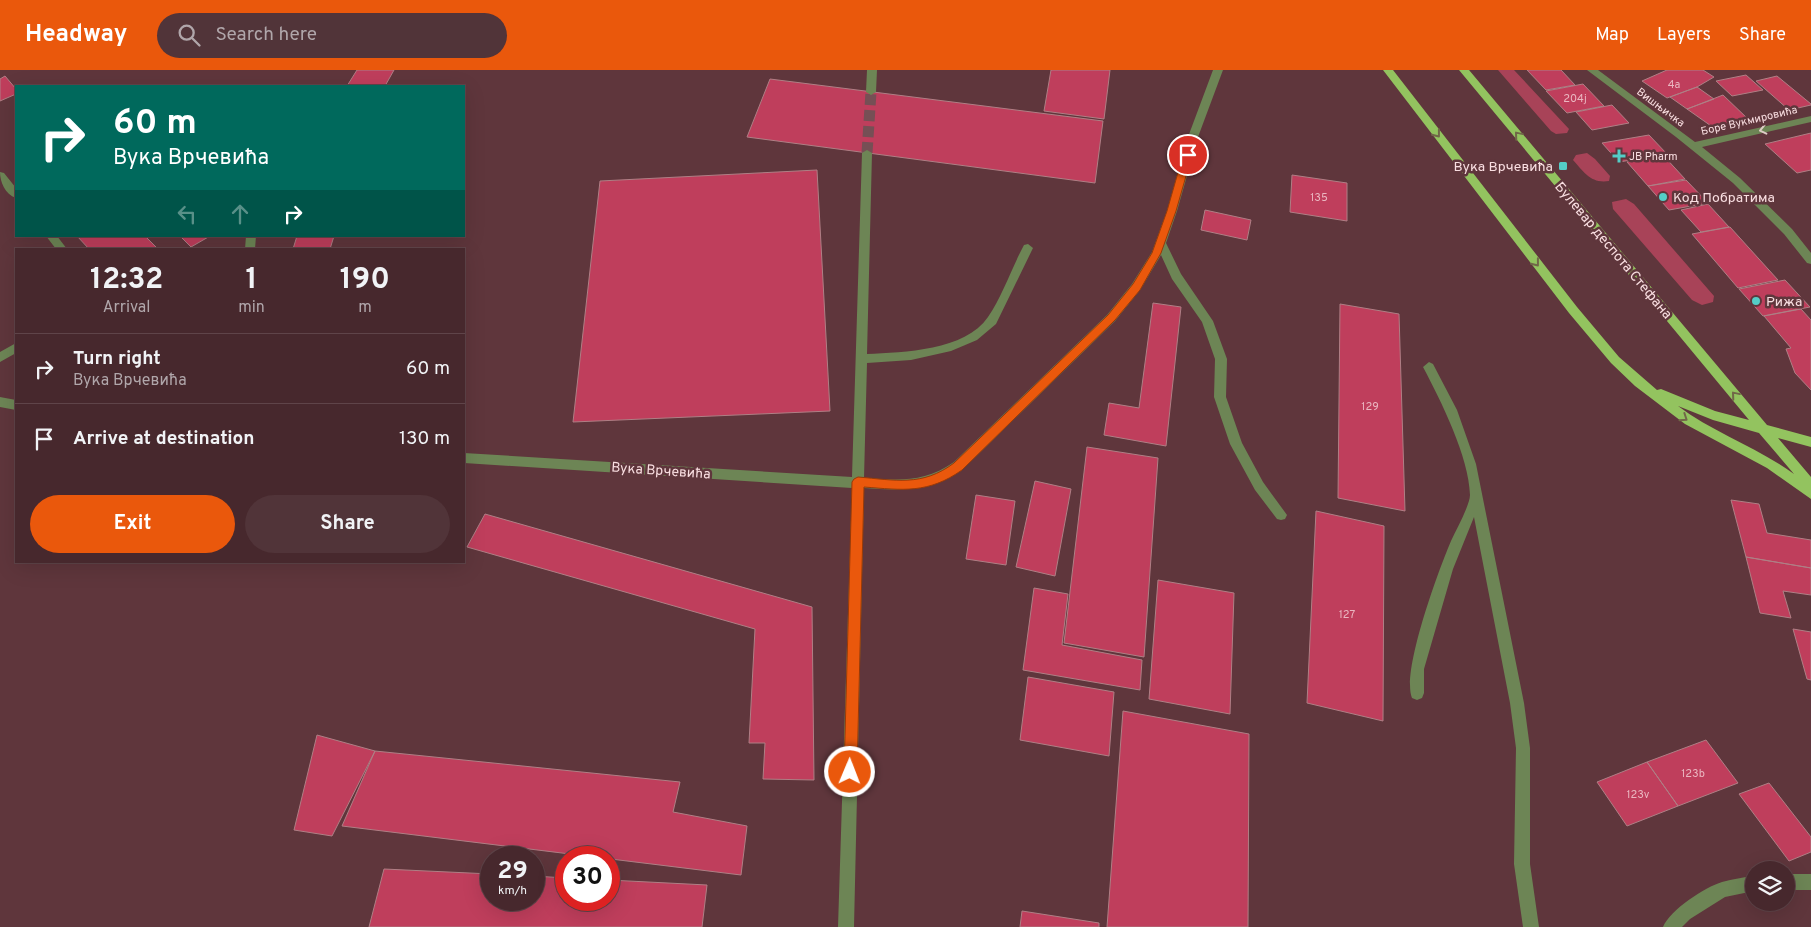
<!DOCTYPE html>
<meta charset="utf-8">
<style>
:root{--surface:#47282d;--page:#513439;--text:#f1f3f6;--muted:#b0a6aa;--line:#5f4449;--accent:#ea580c}
body{margin:0;font-family:Overpass,sans-serif;background:var(--page);color:var(--text);height:100vh;display:flex;flex-direction:column;font-size:19px;white-space:nowrap}
*{box-sizing:border-box;margin:0}
p{font-size:16px;color:var(--muted)}
.icon{flex:none;width:28px;height:28px;fill:none;stroke:currentColor;stroke-width:2;stroke-linecap:round;stroke-linejoin:round}
.map{position:relative;flex:1;overflow:hidden}
.side{position:absolute;left:15px;top:178px;width:450px;height:315px;display:flex;flex-direction:column;background:var(--surface);border-radius:0px;box-shadow:0 5px 20px #0002,0 0 0 1px var(--line)}
.side>*{flex:none}
.hud{position:absolute;left:15px;top:15px;width:450px;height:152px;border-radius:0px;box-shadow:0 5px 20px #0002,0 0 0 1px var(--line);background:#00695c;color:#fff;overflow:hidden}
.fabs{position:absolute;left:1745px;top:791px;display:grid;gap:10px}
.fabs a{display:grid;place-items:center;width:50px;height:50px;border-radius:50%;background:var(--surface);box-shadow:0 5px 20px #0002,0 0 0 1px var(--line);font-size:25px}
.speed{position:absolute;left:480px;top:776px;display:flex;gap:10px;font-size:25px;font-weight:700;text-align:center}
.speed>*{display:grid;place-content:center;width:65px;height:65px;border-radius:50%;background:var(--surface);box-shadow:0 5px 20px #0002,0 0 0 1px var(--line);line-height:1}
.speed small{font-size:12px;font-weight:400}
.speed .limit{border:8px solid #d22;background:#fff;color:#111}
.pin{position:absolute;display:grid;place-items:center;width:42px;height:42px;color:#fff;margin:-21px;border:2px solid #fff;border-radius:50%;box-shadow:0 1px 5px #0007}
.me{position:absolute;width:55px;margin:-28px;rotate:1deg;stroke-linejoin:round;filter:drop-shadow(0 0 4px #0008)}
.turn{display:flex;align-items:center;gap:18px;height:105px;padding:0 15px;font-size:22px}
.turn .icon{width:65px;height:65px;stroke-width:2.5}
.turn b{display:block;font-size:35px;line-height:42px}
.lanes{display:flex;align-items:center;height:48px;padding:0 15px;background:#0003;justify-content:center;gap:25px;direction:ltr}
.lanes .off{opacity:.35}
.eta{display:flex;justify-content:space-evenly;align-items:center;height:85px;text-align:center}
.eta b{font-size:30px;font-weight:700;line-height:35px}
.button{display:flex;gap:10px;margin-top:auto;padding:10px 15px}
.button a{flex:1;height:58px;border-radius:30px;background:var(--accent);color:#fff;font-size:20px;font-weight:700;line-height:58px;text-align:center}
.button a+a{background:var(--page);color:var(--text)}
ul{padding:0;list-style:none}
li{display:flex;align-items:center;gap:15px;height:70px;padding:0 15px;border-top:1px solid var(--line)}
li div{flex:1}
li b{display:block;font-size:19px}
li em{font-style:normal}
header{display:flex;align-items:center;gap:30px;box-sizing:border-box;height:70px;padding:0 25px;background:var(--accent);color:#fff}
header strong{font-size:24px}
nav{display:flex;gap:28px;margin-inline-start:auto;font-size:18px}
.search{width:350px;height:45px;background:var(--page);display:flex;align-items:center;gap:12px;box-sizing:border-box;padding:0 18px;border-radius:28px;color:var(--muted);font-size:19px}
.map>svg:first-child{display:block}
.green{fill:#a84358}
.building{fill:#bf3e5c;stroke:#af7f85}
.lines{fill:none;stroke-linecap:round;stroke-linejoin:round}
.minor-tunnel{stroke:#764f55;stroke-width:11;stroke-dasharray:11 5;stroke-linecap:butt}
.minor{fill:#6d8555;fill-rule:evenodd}
.major{fill:#93c35f;fill-rule:evenodd}
.oneway{stroke:#ddccc5}
.oneway2{stroke:#716748}
.route{fill:#ea580c;stroke:#983908}
.poi-dot{fill:#54cdc7;stroke:#5f363c;stroke-width:2}
.labels{text-anchor:middle;stroke-width:5;stroke-linejoin:round;paint-order:stroke}
.number-label{font-size:11px;fill:#eab6c0}
.far-street-label{font-size:11px;fill:#f9dee1;stroke:#5f363c}
.far-poi-label{font-size:11px;fill:#f9dee1;stroke:#5f363c;text-anchor:start}
.poi-label{font-size:14px;fill:#f9dee1;stroke:#5f363c;text-anchor:start}
.street-label{font-size:14px;fill:#f9dee1;stroke:#5f363c}
</style>
<header>
<strong>Headway</strong>
<div class="search"><svg class="icon" aria-label="search" viewBox="0 0 24 24"><circle cx="10" cy="10" r="6"/><path d="M15 15l6 6"/></svg>Search here</div>
<nav><a>Map</a><a>Layers</a><a>Share</a></nav>
</header>
<div class="map">
<svg width="1811" height="857" viewBox="0 0 1811 857">
<rect width="100%" height="100%" fill="#5f363c"/>
<path class="green" d="M1498 0H1514L1569 59 1567 63 1556 64 1551 61Z
M1587 83 1595 89 1610 106 1609 111C1591 114 1584 102 1573 90L1576 85Z
M1626 129 1634 134 1714 226 1713 232 1702 235 1692 230 1613 139 1612 132Z"/>
<path class="building" d="M357 0H394L385 16H347Z
M1051 0H1110L1104 49 1044 41Z
M1527 0H1561L1575 15 1546 20Z
M1667 0H1703L1714 7 1697 17 1667 28 1642 11Z
M1746 5 1763 20 1732 26 1716 11Z
M5 6 16 19V24L0 31V9Z
M1777 6 1811 34V35L1789 40 1756 11Z
M770 9 1103 51 1095 113 747 67Z
M1583 14 1604 36 1567 43 1546 21Z
M1697 17 1714 29 1687 39 1670 27Z
M1723 25 1748 49 1714 58 1687 39Z
M1612 35 1629 53 1592 60 1576 42Z
M1811 63V100L1797 103 1765 74Z
M1649 65 1667 84 1619 92 1602 73Z
M1663 85 1685 109 1648 116 1627 92Z
M817 100 830 341 573 352 600 111Z
M1292 105 1347 113V151L1290 142Z
M1686 110 1708 133 1669 140 1648 116Z
M1708 134 1729 157 1701 162 1681 140Z
M1205 140 1251 150 1247 170 1201 160Z
M1730 157 1778 210 1738 218 1692 164Z
M77 166H145L158 179H89Z
M180 166H210L191 177Z
M297 166H334L330 179H293Z
M1785 210 1810 237 1763 246 1739 219Z
M1153 233 1181 237 1166 376 1104 365 1109 333 1139 338Z
M1340 234 1399 244 1405 441 1338 428Z
M1801 239 1811 250V320L1795 303 1786 279 1791 278 1764 246Z
M1087 377 1158 388 1144 587 1064 573Z
M1035 411 1071 419 1055 506 1016 497Z
M976 425 1015 431 1006 495 966 489Z
M1731 430 1759 434 1767 463 1811 470V498L1746 487Z
M1316 441 1384 456 1383 651 1307 633Z
M485 444 812 537 814 710 763 709 765 673H749L755 559 467 477Z
M1746 487 1811 498V525L1783 521 1791 548 1760 543Z
M1158 510 1234 523 1230 644 1149 629Z
M1034 518 1068 524 1062 575 1142 590 1140 620 1023 600Z
M1793 559 1811 562V610L1807 609Z
M1028 607 1114 622 1109 686 1020 670Z
M1123 641 1249 664 1248 857H1107Z
M317 665 375 681 332 766 294 760Z
M1706 670 1738 713 1678 736 1647 692Z
M375 681 680 712 673 742 747 756 741 805 342 756Z
M1647 692 1678 736 1627 756 1597 712Z
M1769 713 1811 767V782L1789 791 1739 724Z
M384 799 491 804V830H534V806L566 808V830H609V810L707 815 702 857H369Z
M1022 841 1099 853V857H1020Z"/>
<g class="lines">
<path class="minor-tunnel" d="M867 83 871 22"/>
<path class="minor" d="M867 0H877L876 22 871 25 866 22Z
M1213 0H1223L1198 67 1177 141 1166 173 1181 204 1213 251 1227 289 1226 327 1242 373 1263 412 1287 445 1285 449 1281 450 1277 449 1255 420 1230 374 1214 327 1215 289 1202 252 1172 209 1161 185 1140 220 1115 251 962 400C931 421 901 421 864 418L854 857H838L852 418 464 393V383L852 407 862 83 867 80 872 83 867 284C904 282 965 281 988 247 1002 227 1012 197 1024 175L1028 174 1033 178 996 254 977 270 951 281 911 290 867 293 864 408C899 410 924 413 954 392L1107 245 1132 214 1152 182 1167 141 1188 67Z
M1587 0H1598L1695 72 1811 46V52L1702 77 1740 108 1792 159 1811 183V194L1807 193 1784 164 1733 113 1676 67Z
M0 102 4 103 16 118V128C5 124 0 112 0 102Z
M46 166H57L67 179H56Z
M246 166H256L255 179H245Z
M16 273V283L0 292V282Z
M1429 292 1433 294 1457 340 1476 394 1524 633 1530 678V794L1539 857H1523L1514 794 1516 678 1510 633 1474 447 1453 499 1424 599V623L1422 628 1417 630 1412 628C1401 602 1439 499 1451 471 1456 460 1470 435 1470 425 1469 387 1441 331 1423 297Z
M0 327 16 330V340L0 337Z
M1786 804H1811V820H1786Z
M1754 805V821L1725 827 1690 849 1682 857H1663C1670 840 1705 817 1722 812 1733 809 1743 808 1754 805Z"/>
<path class="major" d="M1383 0H1393L1577 237 1619 287 1657 320 1661 319 1715 341 1749 350 1459 0H1469L1767 355 1811 367V377L1778 368 1811 407V429L1767 398 1685 354 1635 316 1611 293 1569 243ZM1678 336 1713 350 1759 363 1794 404C1757 377 1714 363 1678 336Z"/>
</g>
<defs><path id="oneway-chevron" d="M-2-3.5L2.5 0L-2 3.5" fill="none" stroke-width="1.6" stroke-linecap="round" stroke-linejoin="round" transform="scale(1.25)"/></defs>
<use class="oneway" href="#oneway-chevron" transform="translate(1763 60) rotate(167)"/>
<g class="oneway2">
<use href="#oneway-chevron" transform="translate(1437 64) rotate(52)"/>
<use href="#oneway-chevron" transform="translate(1518 65) rotate(-130)"/>
<use href="#oneway-chevron" transform="translate(1536 193) rotate(52)"/>
<use href="#oneway-chevron" transform="translate(1735 325) rotate(-130)"/>
<use href="#oneway-chevron" transform="translate(1684 348) rotate(34)"/>
</g>
<path class="route" d="M1188 82 1192 85 1176 141 1161 183 1140 220 1115 250 962 400C928 424 903 420 864 417L857 702 855 707 850 709 846 707 844 702 852 412 854 409 858 407C895 410 922 417 954 393L1108 245 1133 214 1152 183 1167 141 1183 85Z"/>
<g class="poi-dot">
<path d="M1616.5 78.5h5v5h5v5h-5v5h-5v-5h-5v-5h5z"/>
<rect x="1558" y="91" width="10" height="10" rx="2.5"/>
<circle cx="1663" cy="127" r="5"/>
<circle cx="1756" cy="231" r="5"/>
</g>
<g class="labels">
<g class="number-label">
<text x="1674" y="18">4a</text>
<text x="1575" y="32">204j</text>
<text x="1319" y="131">135</text>
<text x="1370" y="340">129</text>
<text x="1347" y="548">127</text>
<text x="1693" y="707">123b</text>
<text x="1638" y="728">123v</text>
</g>
<g class="far-street-label">
<text transform="translate(1661 37) rotate(37)" y="4">Вишњичка</text>
<text transform="translate(1749 50) rotate(-13)" y="4">Боре Вукмировића</text>
</g>
<g class="far-poi-label">
<text x="1629" y="90">JB Pharm</text>
</g>
<g class="poi-label">
<text x="1553" y="101" text-anchor="end">Вука Врчевића</text>
<text x="1673" y="132">Код Побратима</text>
<text x="1766" y="236">Рижа</text>
</g>
<g class="street-label">
<text transform="translate(1614 180) rotate(50)" y="5">Булевар деспота Стефана</text>
<text transform="translate(661 400) rotate(4)" y="5">Вука Врчевића</text>
</g>
</g>
</svg>
<div class="fabs">
<a><svg class="icon" aria-label="layers" viewBox="0 0 24 24"><path d="M12 4l9 5-9 5-9-5zM3 14l9 5 9-5"/></svg></a>
</div>
<div class="speed"><div>29<small>km/h</small></div><div class="limit">30</div></div>
<div class="pin" style="left:1188px;top:85px;background:#d93025"><svg class="icon" aria-label="arrive" viewBox="0 0 24 24"><path d="M6 21V4h12l-3 4 3 4H6"/></svg></div>
<svg class="me" style="left:850px;top:702px" viewBox="-20 -20 40 40"><circle r="17" fill="#ea580c" stroke="#fff" stroke-width="3"/><path d="M0-11L8 9 0 5-8 9z" fill="#fff"/></svg>
<div class="hud">
<div class="turn"><svg class="icon" aria-label="right" viewBox="0 0 24 24"><path d="M7 20v-9h11M14 6l5 5-5 5"/></svg><div><b>60 m</b>Вука Врчевића</div></div>
<div class="lanes"><svg class="icon off" aria-label="left" viewBox="0 0 24 24"><path d="M17 20v-9H6M10 6l-5 5 5 5"/></svg><svg class="icon off" aria-label="ahead" viewBox="0 0 24 24"><path d="M12 20V5M6 11l6-6 6 6"/></svg><svg class="icon" aria-label="right" viewBox="0 0 24 24"><path d="M7 20v-9h11M14 6l5 5-5 5"/></svg></div>
</div>
<section class="side">
<div class="eta">
<div><b>12:32</b><p>Arrival</p></div>
<div><b>1</b><p>min</p></div>
<div><b>190</b><p>m</p></div>
</div>
<ul>
<li><svg class="icon" aria-label="right" viewBox="0 0 24 24"><path d="M7 20v-9h11M14 6l5 5-5 5"/></svg><div><b>Turn right</b><p>Вука Врчевића</p></div><em>60 m</em></li>
<li><svg class="icon" aria-label="arrive" viewBox="0 0 24 24"><path d="M6 21V4h12l-3 4 3 4H6"/></svg><div><b>Arrive at destination</b></div><em>130 m</em></li>
</ul>
<div class="button"><a>Exit</a><a>Share</a></div>
</section>
</div>
